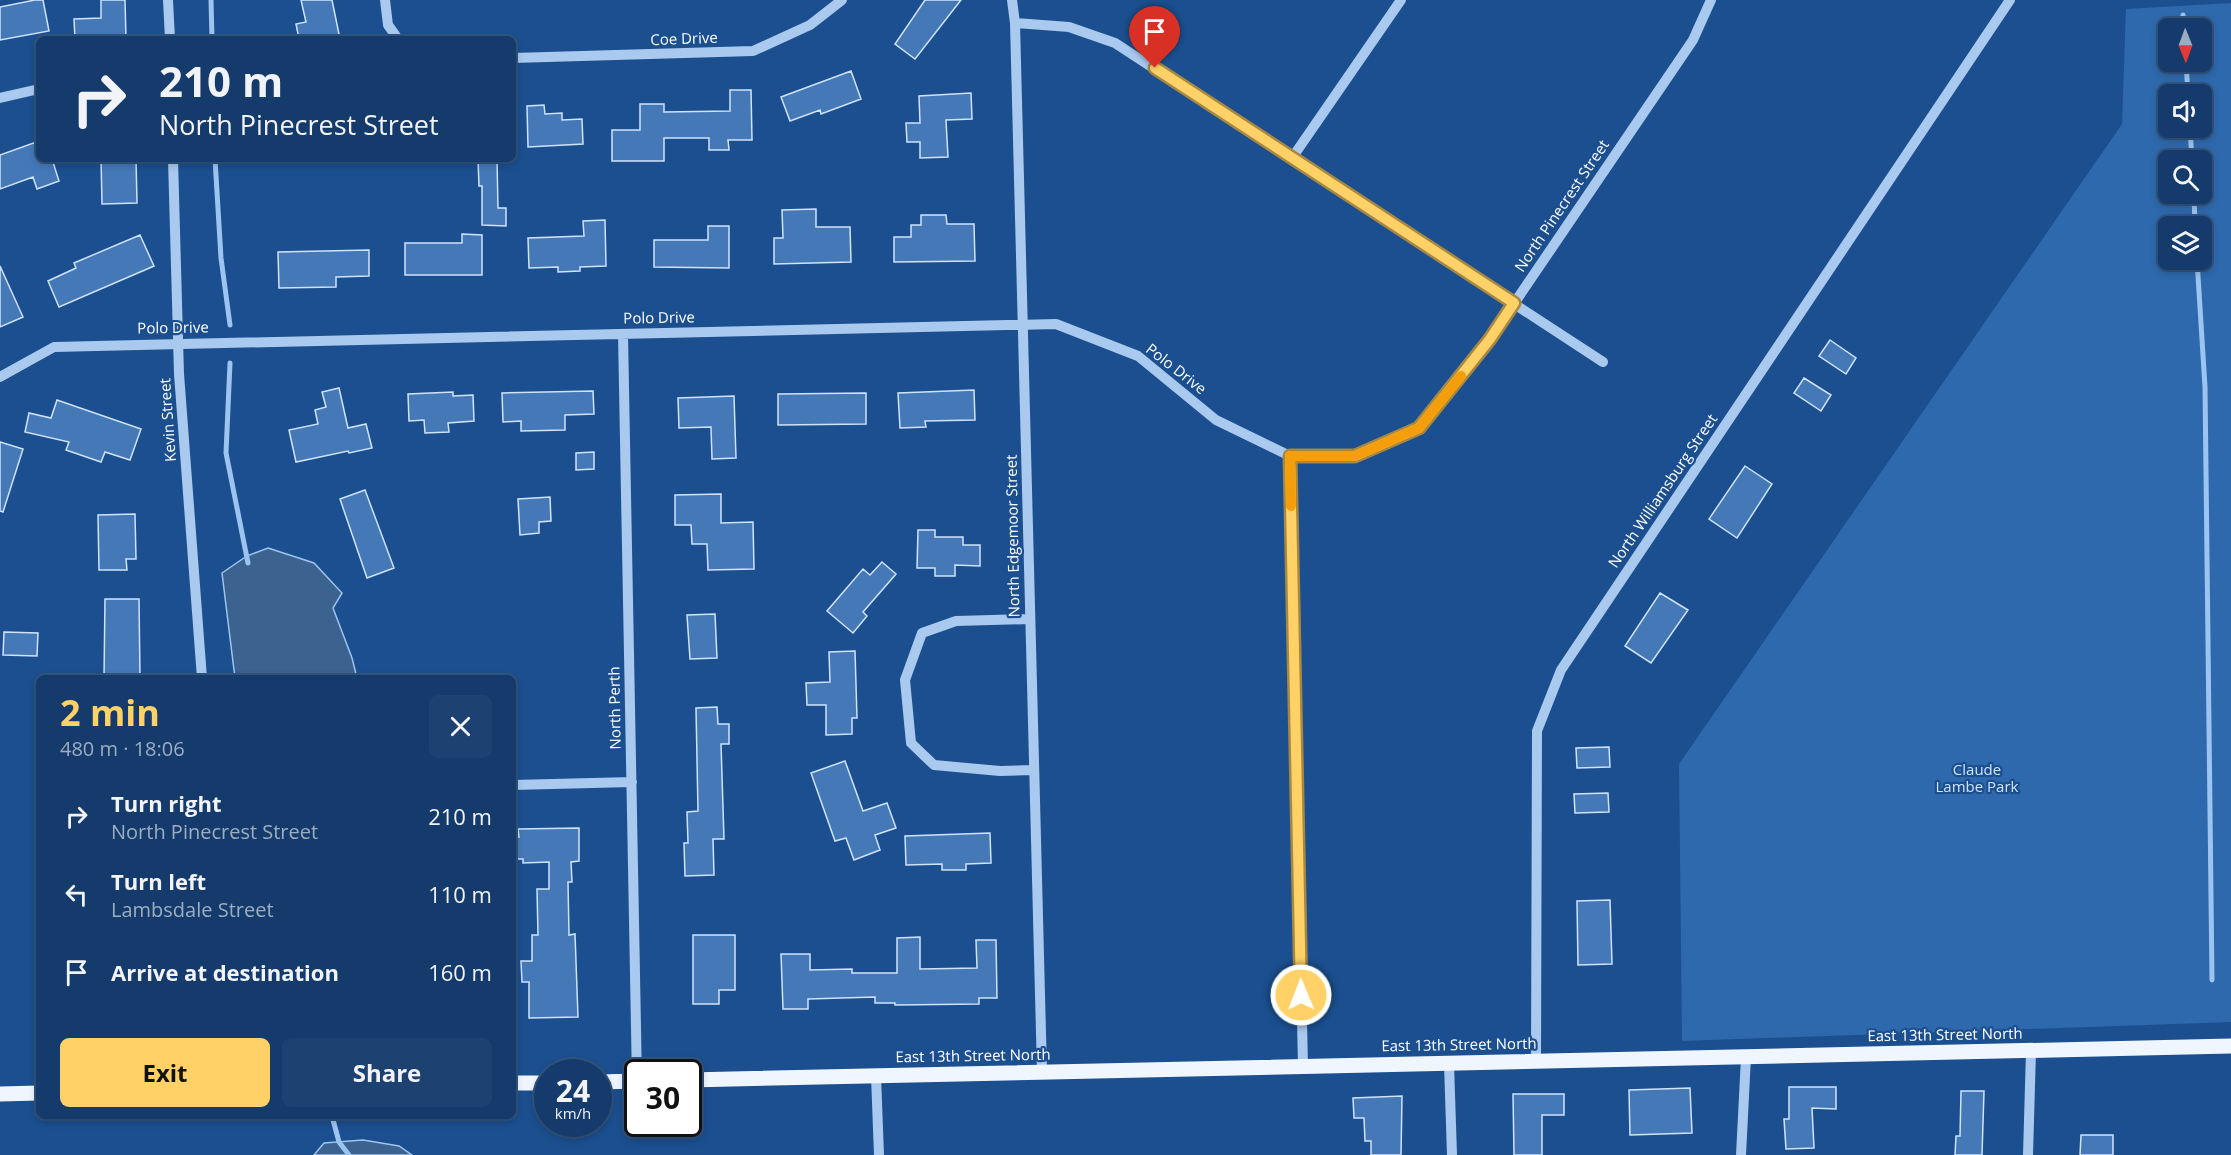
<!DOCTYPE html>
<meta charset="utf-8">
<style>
:root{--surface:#143b6b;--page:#1d4271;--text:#f1f3f6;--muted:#9dadc1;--line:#33557e;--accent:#ffd166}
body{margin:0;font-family:"Open Sans",sans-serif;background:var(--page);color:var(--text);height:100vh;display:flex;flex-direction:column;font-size:22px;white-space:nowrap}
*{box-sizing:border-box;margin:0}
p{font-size:20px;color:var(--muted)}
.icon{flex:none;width:33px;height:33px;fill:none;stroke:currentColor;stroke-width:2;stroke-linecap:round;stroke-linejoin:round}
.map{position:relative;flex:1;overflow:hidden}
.panel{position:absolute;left:36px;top:675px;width:480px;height:444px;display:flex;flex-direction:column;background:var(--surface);border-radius:9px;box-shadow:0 3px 9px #0003,0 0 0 2px var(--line)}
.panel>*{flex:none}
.banner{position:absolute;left:36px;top:36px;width:480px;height:126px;border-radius:9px;box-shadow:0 3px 9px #0003,0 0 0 2px var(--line);background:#143b6b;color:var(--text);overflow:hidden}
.needle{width:39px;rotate:179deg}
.buttons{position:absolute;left:2158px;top:18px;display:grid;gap:12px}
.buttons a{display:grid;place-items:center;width:54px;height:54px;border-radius:9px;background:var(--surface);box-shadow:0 3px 9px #0003,0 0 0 2px var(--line);font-size:30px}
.speed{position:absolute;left:534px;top:1059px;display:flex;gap:12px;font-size:30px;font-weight:700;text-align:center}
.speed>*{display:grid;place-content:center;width:78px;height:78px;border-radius:50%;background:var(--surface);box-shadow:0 3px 9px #0003,0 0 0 2px var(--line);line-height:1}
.speed small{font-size:15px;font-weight:400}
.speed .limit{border:3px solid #111;border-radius:9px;background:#fff;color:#111}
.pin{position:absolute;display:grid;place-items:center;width:51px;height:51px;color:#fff;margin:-62px -26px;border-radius:50% 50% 50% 0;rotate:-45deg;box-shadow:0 0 6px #0007}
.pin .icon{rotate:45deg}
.me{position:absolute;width:66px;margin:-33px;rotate:359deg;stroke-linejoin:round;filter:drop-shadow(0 0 4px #0008)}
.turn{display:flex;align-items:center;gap:21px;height:126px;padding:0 24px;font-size:27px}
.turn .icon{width:78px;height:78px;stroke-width:2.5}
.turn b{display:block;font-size:42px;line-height:51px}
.round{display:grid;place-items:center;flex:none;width:63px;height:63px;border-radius:9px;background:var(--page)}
.overview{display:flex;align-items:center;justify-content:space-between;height:102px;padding:0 24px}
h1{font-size:36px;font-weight:700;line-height:45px;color:var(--accent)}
.cta{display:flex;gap:12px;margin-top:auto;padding:12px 24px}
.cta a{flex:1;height:69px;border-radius:9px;background:var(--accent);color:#111;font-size:24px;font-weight:700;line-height:69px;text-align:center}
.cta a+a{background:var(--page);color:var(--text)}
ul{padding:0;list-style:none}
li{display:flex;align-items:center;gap:18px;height:78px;padding:0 24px}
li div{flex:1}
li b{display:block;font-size:22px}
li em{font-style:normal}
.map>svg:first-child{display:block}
.green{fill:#2e69ad;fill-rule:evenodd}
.water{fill:#3c6290;stroke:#9cc4f0;stroke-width:1.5}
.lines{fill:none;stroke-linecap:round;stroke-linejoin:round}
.stream{stroke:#9cc4f0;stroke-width:5}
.building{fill:#4478b7;stroke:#cfe3fa;stroke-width:1.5}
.minor{stroke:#a9c9ee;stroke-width:10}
.major{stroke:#f0f6ff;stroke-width:15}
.route-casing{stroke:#a68842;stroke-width:15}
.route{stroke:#ffd166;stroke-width:10}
.slow{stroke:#f59e0b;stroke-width:10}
.labels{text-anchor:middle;stroke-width:4.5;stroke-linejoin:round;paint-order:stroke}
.street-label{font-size:15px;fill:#fff;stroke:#1b4f8f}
.park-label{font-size:15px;fill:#cfe3fa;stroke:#1b4f8f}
</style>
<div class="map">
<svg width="2231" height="1155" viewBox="0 0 2231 1155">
<rect width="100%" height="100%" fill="#1b4f8f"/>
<path class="green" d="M2231 3V1022L1682 1041 1679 764 2122 124 2126 9ZM2169 28H2202V62H2169ZM2169 94H2202V128H2169ZM2169 160H2202V194H2169ZM2169 226H2202V260H2169Z"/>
<path class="water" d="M268 548 314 563 342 593 333 608 352 658 357 678H235L222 573 247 556Z
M363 1140 399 1146 412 1155H314L324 1143Z"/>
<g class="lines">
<path class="stream" d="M211 0 212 39
M2183 15 2184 28
M2186 62 2188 94
M2190 128 2192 160
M215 159 221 258 230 325
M2194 194 2195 226
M2197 260 2205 387 2212 980
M230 363 226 453 248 563
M332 1116 339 1142 349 1155"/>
</g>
<path class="building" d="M35 0H43L49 31 0 40V7Z
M101 0H125L126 39H75L74 19 101 18Z
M301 0H332L340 39H299L296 24 306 22Z
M925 0H961L915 59 895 44Z
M851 71 861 99 821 114 820 110 790 121 781 97Z
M730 90H751L752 140H728L729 150H709V138H664V161H612V130H640V104H664V112L730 111Z
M971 93 972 119 946 120 948 157 920 158V142H907L906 123H920L919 96Z
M544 105 545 114 562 113V120L582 119 583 144 528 147 527 106Z
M39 141V159H52L59 181 37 189 33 177 0 189V155Z
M101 159H136L137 203 102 204Z
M478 159H497L498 208H506V226L482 225V186H479Z
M816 209V227H850L851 262 774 264V238H783L782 210Z
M921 215H946L947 224H974L975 261 894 262V237H911V225H921Z
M605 220 606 266 580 267V271L558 272V267L529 268 528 238 584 236 583 221Z
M708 226H729V268L654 267V240H708Z
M462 234 482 235V275H405V243H462Z
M140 235 154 266 59 307 48 281 76 268 74 263Z
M369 250V276L336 277V287L279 288 278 252Z
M0 266 23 317 0 327Z
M1830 340 1856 358 1846 374 1819 356Z
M1804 378 1831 395 1821 411 1794 393Z
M339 388 348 428 366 424 372 448 349 453 348 451 296 462 289 430 318 424 315 410 326 407 322 392Z
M974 390 975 420 925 421 926 427 900 428 898 393Z
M593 391 594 414 565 415V430L521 431V421L503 422 502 393Z
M453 392V396L473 395 474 421 448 423 449 432 425 433 424 420 409 421 408 394Z
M866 393V424L778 425V394Z
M734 396 736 458 712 459 711 427 679 428 678 398Z
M57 400 141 429 130 460 105 452 101 462 66 450 69 442 25 432 29 413 51 418Z
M0 442 23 449 3 512 0 511Z
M594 452V469L576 470V453Z
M1745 466 1772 484 1737 538 1709 519Z
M365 490 394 568 367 578 340 499Z
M721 494V523L753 522 754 569 708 570 707 544H692L691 525H675V495Z
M550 497 551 521 539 522V533L520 535 518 499Z
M135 514 136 559H126L127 570H99L98 515Z
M918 530H935V537H963V545H980V566L955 565V576H935V568H917Z
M882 562 896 574 863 612 867 616 853 633 827 611 863 569 870 575Z
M1660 593 1688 610 1651 663 1625 646Z
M105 599H139L140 678H104Z
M715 614 717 658 690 659 687 615Z
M4 632 38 633 37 656 3 655Z
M855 651 857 718H852V734L826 735V705H807L806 683 830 682 829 652Z
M717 707 718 724H729V744H721L724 839H713L714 875 685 876 684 843H688L687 812 698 811 696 708Z
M1609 747 1610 767 1577 768 1576 748Z
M845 761 863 811 887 803 896 828 875 835 880 850 854 860 846 838 835 841 811 773Z
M1608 793 1609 812 1575 813 1574 794Z
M579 828V861L571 862 572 882H568L569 935 575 934 578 1017 529 1018V982H522L521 961H532V935H538L537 889H549V862L523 863V859H513V837H519L518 829Z
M990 833 991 863 966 864V870H942V864L906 865 905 836Z
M1610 900 1612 964 1578 965 1577 901Z
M693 935H735V990H719V1004H693Z
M920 937V969L977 968 976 940H996L997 998H979V1004L895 1005V1003H875V997L808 999V1009H783L781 954H810V970L852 969V973H897V938Z
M1789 1087H1836V1109L1812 1108 1814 1148 1786 1149 1784 1119H1789Z
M1690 1088 1692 1133 1630 1135 1629 1090Z
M1961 1091H1984L1982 1155H1955L1956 1136H1960Z
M1513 1094H1564V1115H1542V1155H1514Z
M1402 1096 1401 1155H1371V1141H1365L1364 1118H1354L1353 1098Z
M2081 1135H2113V1155H2080Z"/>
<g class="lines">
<path class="minor" d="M168 0 170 39
M385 0 388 25 398 39
M1012 0 1015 23 1042 1072
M1015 23 1069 27 1115 43 1603 362
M513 58 753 51 810 25 842 0
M0 98 39 89
M1292 158 1401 0
M173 159 179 374 202 678
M623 334 637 1081
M0 377 54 347 1056 324 1138 356 1216 420 1290 456H1355L1419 428 1490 339 1693 40 1711 0
M1290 456 1303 1067
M1030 619 956 621 922 633 905 680 911 743 934 765 1000 771 1033 770
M513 785 632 782
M1536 1061 1537 731 1561 670 2010 0
M1449 1064 1452 1155
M876 1076 879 1155
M1741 1155 1746 1057
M2028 1155 2031 1051"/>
<path class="major" d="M688 1080 2231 1046
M598 1082 638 1081
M513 1083H548
M0 1094 39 1093"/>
</g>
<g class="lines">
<g class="route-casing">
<path id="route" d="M1155 68 1514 303 1490 339 1419 428 1355 456H1290L1301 995"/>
</g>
<use href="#route" class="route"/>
<path class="slow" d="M1291 506 1290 456H1355L1419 428 1461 376"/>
</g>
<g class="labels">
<g class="street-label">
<text transform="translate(684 39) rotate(-2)" y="5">Coe Drive</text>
<text transform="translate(1562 206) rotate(-56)" y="5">North Pinecrest Street</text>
<text transform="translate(659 318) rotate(-1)" y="5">Polo Drive</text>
<text transform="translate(173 328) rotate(-1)" y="5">Polo Drive</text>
<text transform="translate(1176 369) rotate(38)" y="5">Polo Drive</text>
<text transform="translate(168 420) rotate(-94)" y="5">Kevin Street</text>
<text transform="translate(1663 491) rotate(-56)" y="5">North Williamsburg Street</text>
<text transform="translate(1013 536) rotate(-91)" y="5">North Edgemoor Street</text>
<text transform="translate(615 708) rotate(-91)" y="5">North Perth</text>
<text transform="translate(1945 1035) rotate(-1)" y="5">East 13th Street North</text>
<text transform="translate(1459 1045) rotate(-1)" y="5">East 13th Street North</text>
<text transform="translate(973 1056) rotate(-1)" y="5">East 13th Street North</text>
</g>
<g class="park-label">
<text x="1977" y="775">Claude<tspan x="1977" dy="17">Lambe Park</tspan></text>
</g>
</g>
</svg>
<div class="buttons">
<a><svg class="needle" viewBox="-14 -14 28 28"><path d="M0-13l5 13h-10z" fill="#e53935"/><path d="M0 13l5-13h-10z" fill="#9dadc1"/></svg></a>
<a><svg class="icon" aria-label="sound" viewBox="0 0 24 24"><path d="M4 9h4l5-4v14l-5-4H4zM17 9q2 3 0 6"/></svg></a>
<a><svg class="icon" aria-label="search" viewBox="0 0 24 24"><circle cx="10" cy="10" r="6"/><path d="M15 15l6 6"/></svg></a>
<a><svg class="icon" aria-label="layers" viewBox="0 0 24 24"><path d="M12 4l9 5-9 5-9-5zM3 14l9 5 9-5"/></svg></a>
</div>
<div class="speed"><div>24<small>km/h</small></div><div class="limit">30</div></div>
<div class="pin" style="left:1155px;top:68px;background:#d93025"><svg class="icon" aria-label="arrive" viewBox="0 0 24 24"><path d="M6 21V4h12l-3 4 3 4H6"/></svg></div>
<svg class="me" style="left:1301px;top:995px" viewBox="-20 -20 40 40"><circle r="17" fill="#ffd166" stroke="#fff" stroke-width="3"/><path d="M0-11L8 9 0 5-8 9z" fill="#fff"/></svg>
<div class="banner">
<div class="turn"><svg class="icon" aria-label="right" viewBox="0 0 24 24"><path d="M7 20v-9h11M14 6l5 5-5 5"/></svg><div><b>210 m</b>North Pinecrest Street</div></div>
</div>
<section class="panel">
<div class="overview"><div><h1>2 min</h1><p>480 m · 18:06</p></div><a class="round"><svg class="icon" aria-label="close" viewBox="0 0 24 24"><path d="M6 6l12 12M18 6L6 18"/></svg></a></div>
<ul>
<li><svg class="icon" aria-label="right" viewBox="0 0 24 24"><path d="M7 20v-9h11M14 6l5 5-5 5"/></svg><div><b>Turn right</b><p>North Pinecrest Street</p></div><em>210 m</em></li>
<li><svg class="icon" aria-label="left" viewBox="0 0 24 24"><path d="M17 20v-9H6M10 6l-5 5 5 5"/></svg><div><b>Turn left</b><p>Lambsdale Street</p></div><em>110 m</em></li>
<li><svg class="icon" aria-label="arrive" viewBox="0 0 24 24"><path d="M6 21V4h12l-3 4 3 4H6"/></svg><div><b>Arrive at destination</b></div><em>160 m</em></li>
</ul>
<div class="cta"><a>Exit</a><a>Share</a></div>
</section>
</div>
